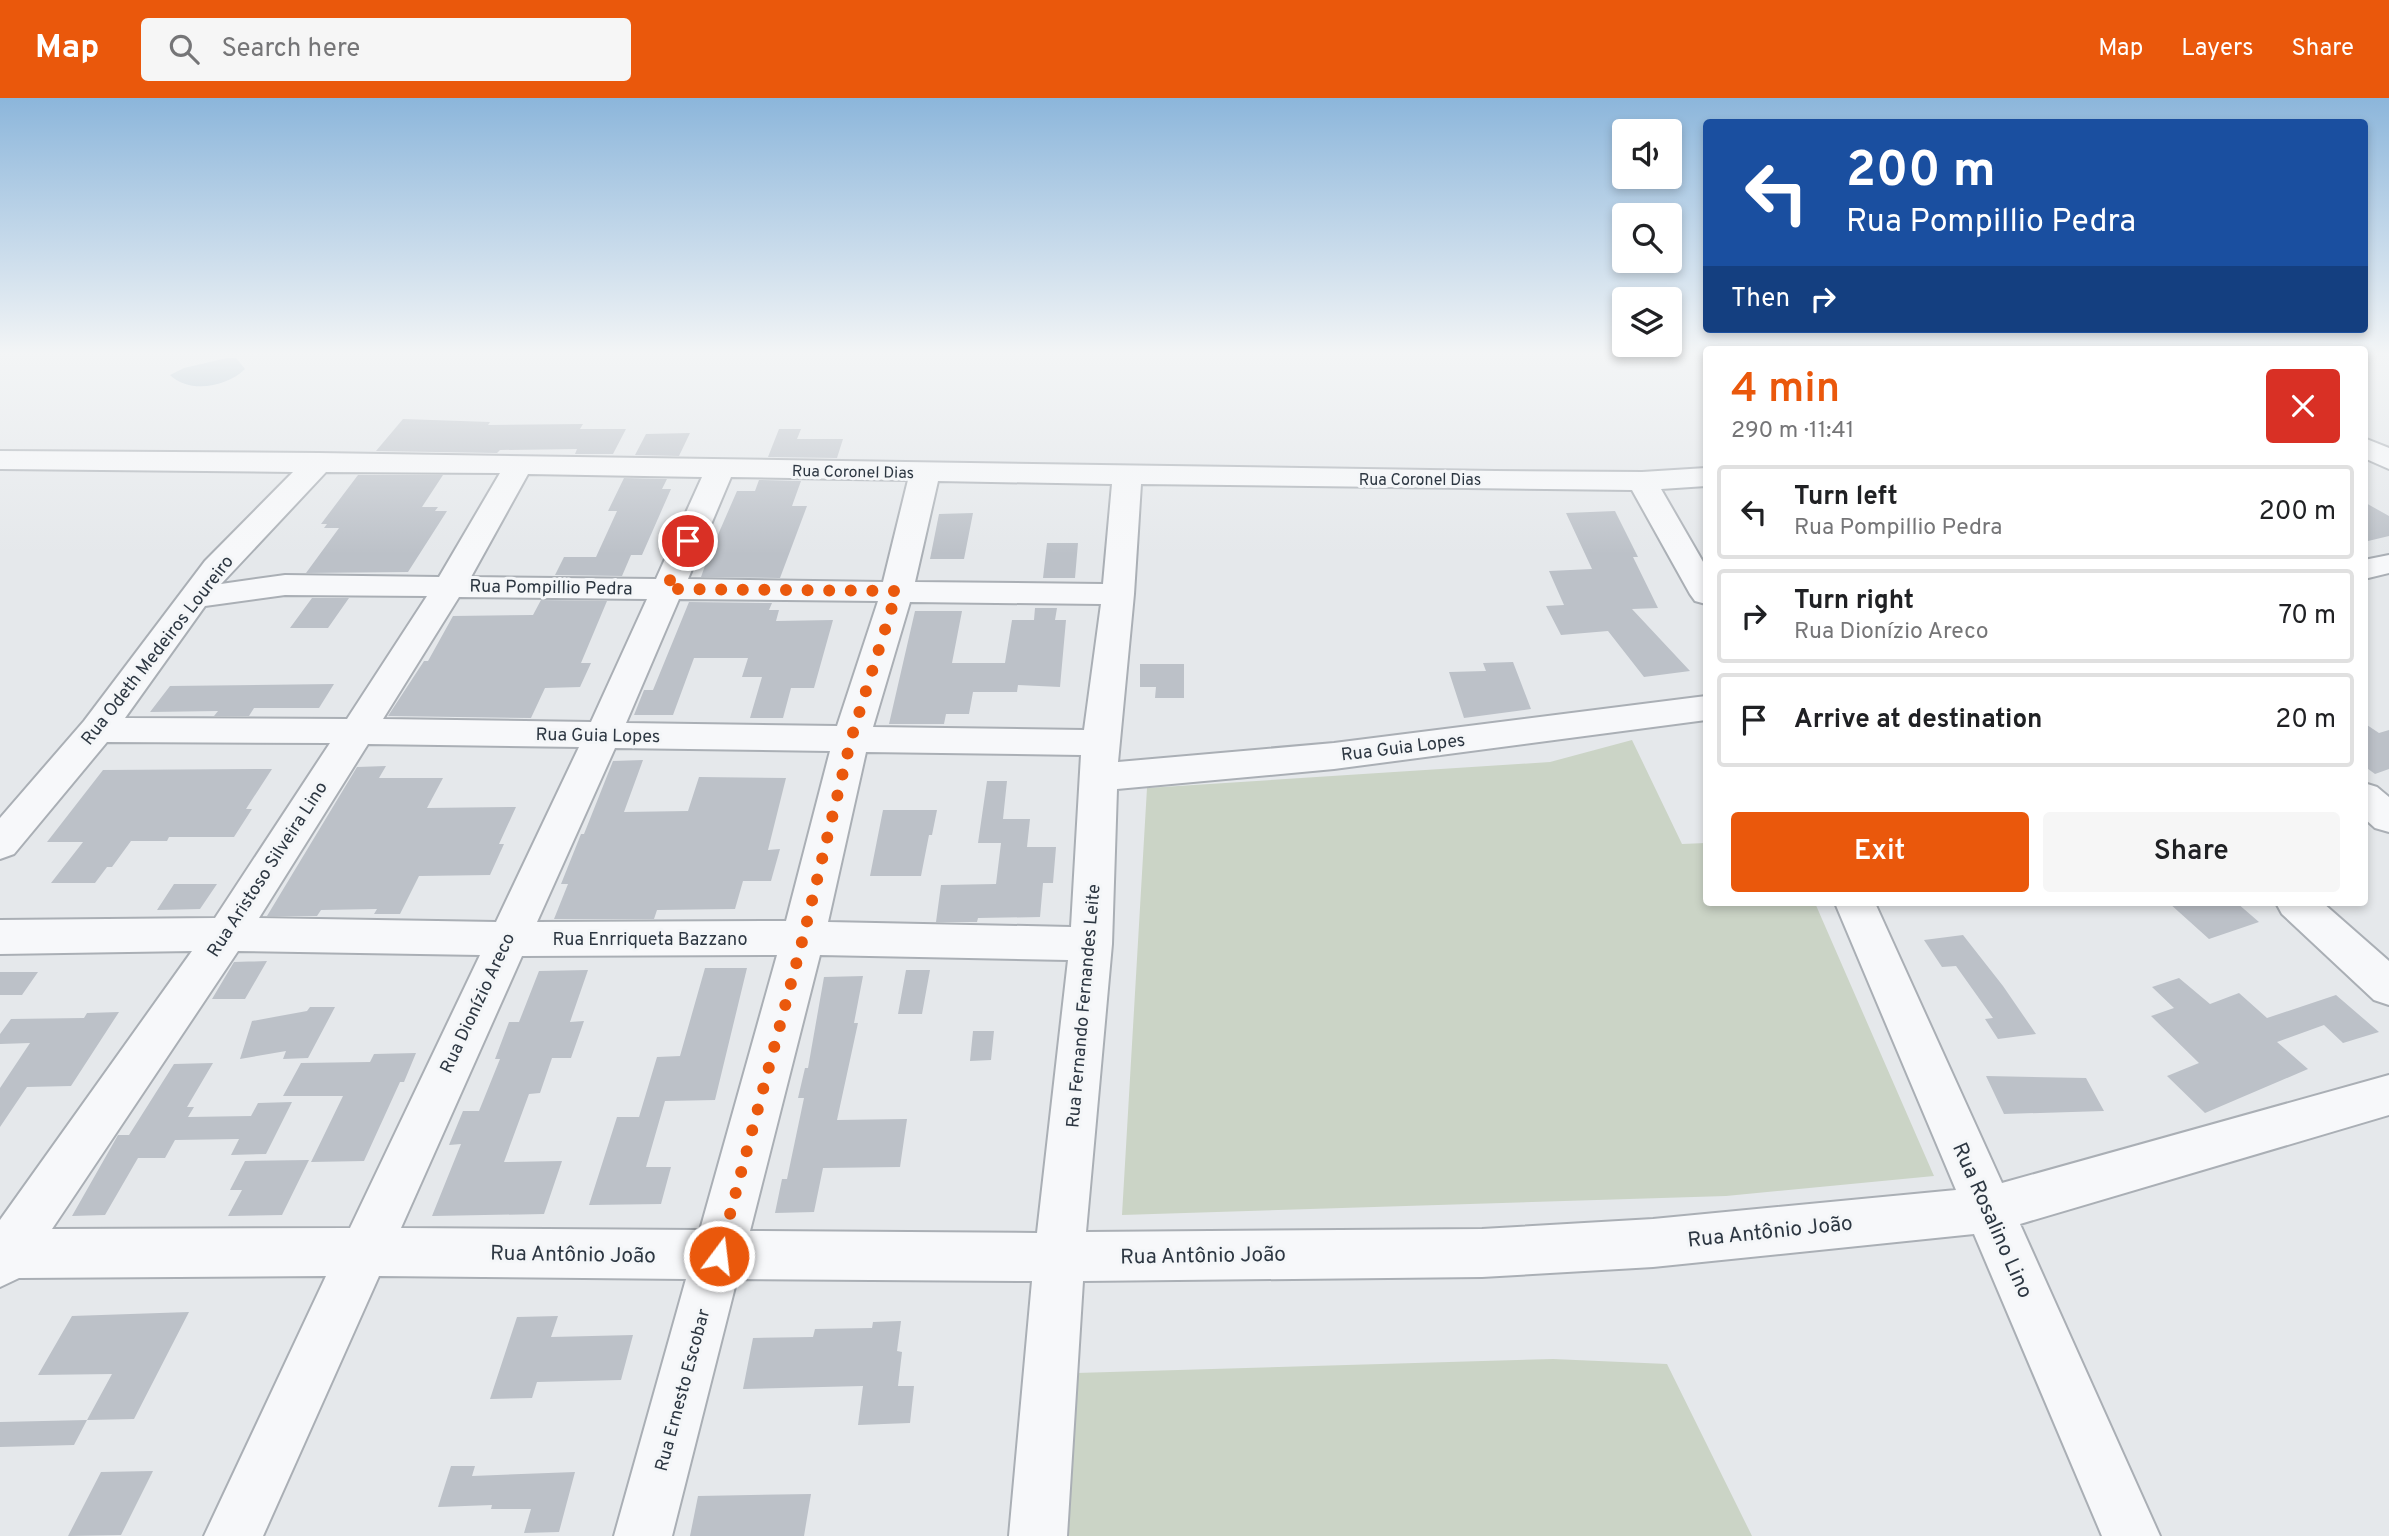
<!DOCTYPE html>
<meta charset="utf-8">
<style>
:root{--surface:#fff;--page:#f6f6f6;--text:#202124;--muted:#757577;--line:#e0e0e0;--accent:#ea580c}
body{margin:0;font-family:Overpass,sans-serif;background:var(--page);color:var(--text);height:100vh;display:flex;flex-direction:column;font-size:26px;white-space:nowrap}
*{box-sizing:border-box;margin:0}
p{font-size:23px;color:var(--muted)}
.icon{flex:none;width:38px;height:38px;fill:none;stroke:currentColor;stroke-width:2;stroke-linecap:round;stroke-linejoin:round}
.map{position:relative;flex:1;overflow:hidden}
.sheet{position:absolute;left:1703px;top:248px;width:665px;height:560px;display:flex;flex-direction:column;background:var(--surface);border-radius:7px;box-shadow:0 4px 10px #0003}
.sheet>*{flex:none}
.banner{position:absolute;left:1703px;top:21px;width:665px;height:214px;border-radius:7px;box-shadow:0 4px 10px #0003;background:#1a4fa0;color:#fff;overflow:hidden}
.buttons{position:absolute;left:1612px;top:21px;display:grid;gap:14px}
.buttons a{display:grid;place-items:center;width:70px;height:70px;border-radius:7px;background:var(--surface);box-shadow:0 4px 10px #0003;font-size:35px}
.pin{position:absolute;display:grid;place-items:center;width:60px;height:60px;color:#fff;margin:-30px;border:4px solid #fff;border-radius:50%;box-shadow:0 2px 7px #0007}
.me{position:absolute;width:77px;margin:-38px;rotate:15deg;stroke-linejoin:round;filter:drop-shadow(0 0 5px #0008)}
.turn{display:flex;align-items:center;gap:24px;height:147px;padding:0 28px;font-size:32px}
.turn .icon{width:91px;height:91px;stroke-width:2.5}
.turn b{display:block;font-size:49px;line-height:60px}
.then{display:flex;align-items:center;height:66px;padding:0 28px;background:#0003;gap:14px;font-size:26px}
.round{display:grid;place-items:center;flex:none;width:74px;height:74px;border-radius:7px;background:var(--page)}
.overview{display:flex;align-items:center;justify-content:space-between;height:119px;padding:0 28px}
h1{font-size:42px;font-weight:600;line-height:52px;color:var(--accent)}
.button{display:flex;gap:14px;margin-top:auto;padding:14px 28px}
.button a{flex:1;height:80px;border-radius:7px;background:var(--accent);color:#fff;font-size:28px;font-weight:600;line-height:80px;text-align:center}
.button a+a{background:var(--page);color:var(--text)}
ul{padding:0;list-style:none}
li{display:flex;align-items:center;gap:21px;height:94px;margin:0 14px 10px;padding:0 14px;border:4px solid var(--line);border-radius:7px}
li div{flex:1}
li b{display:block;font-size:26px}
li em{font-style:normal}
header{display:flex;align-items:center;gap:42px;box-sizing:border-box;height:98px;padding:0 35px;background:var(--accent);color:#fff}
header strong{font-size:33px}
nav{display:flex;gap:38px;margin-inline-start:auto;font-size:24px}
.search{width:490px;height:63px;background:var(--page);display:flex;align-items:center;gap:18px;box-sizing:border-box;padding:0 24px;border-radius:7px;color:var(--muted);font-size:26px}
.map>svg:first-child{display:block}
.green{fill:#cbd4c6}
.water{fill:#a3b8c8}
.building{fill:#bcc1c8}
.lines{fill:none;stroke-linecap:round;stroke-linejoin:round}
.minor-casing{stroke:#aaafb5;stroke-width:4}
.minor{fill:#f7f8fa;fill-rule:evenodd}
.route{stroke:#ea580c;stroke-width:12;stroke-dasharray:0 21.6}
.labels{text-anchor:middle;stroke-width:6;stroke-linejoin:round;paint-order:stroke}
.far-street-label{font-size:16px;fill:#2d3742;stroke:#f4f6f8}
.street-label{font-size:18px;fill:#2d3742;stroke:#f4f6f8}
.near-street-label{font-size:21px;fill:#2d3742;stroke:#f4f6f8}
</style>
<header>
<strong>Map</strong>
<div class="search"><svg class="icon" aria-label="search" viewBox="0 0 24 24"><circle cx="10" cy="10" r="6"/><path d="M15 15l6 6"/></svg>Search here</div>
<nav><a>Map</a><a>Layers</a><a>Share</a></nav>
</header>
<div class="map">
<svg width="2389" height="1438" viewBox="0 0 2389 1438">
<rect width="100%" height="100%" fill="#e5e8eb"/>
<path class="green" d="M1632 642 1682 746 1706 745V805H1815L1934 1078 1726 1098 1122 1117 1147 690 1550 664Z
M1553 1261 1667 1266 1752 1438H1063L1076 1275Z"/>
<path class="water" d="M227 260H236L245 271C227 289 189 296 170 277L184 270Z"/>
<path class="building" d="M403 321 490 324 488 327 583 326 580 331H626L613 356H575L577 351 500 352 497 355 376 353Z
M779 331H801L797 341H843L837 360 768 359Z
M690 335 679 358 635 357 646 336Z
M358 377H443L422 409H438L435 413H447L408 474 306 475 339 430H324L327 426H321Z
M624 380 667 381 662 391H671L642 457H631L622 478 555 477 564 459H596L617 413H608Z
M759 382 801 383 792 408H807L780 480 701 479 715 439H717L737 393H755Z
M2364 404 2389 418V438L2364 444Z
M1615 413 1638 459H1633L1658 510 1632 511 1690 573 1644 579 1608 533 1561 537 1546 508 1564 507 1549 473 1592 471 1566 415Z
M973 415 964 461H930L939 416Z
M1047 445H1078L1075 480H1043Z
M312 500H349L328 530H290Z
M541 502 607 503 581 565H591L580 589 545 590 531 620 388 618 424 563H428L453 518 533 517Z
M689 504 772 505 769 512H779L776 523 833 522 814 590H791L783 620H750L762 579H742L748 560H694L673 617H634L644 592H653Z
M1035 510H1057L1055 522H1066L1060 589 1018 587 1017 594H973L969 616H946L944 626H889L915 513H962L952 565H1005L1012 522H1034Z
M1513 564 1531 611 1464 620 1449 574 1486 573 1483 565Z
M1140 566H1184V600H1155L1156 589H1140Z
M334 586 319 610H254L249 618H214L218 613 150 614 170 588Z
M2364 625 2379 635 2389 632V671L2375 676 2364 668Z
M643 662 624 714 688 713 699 679 786 680 768 752 780 751 771 783H743L735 811 657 812 654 821H554L568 786H561L581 736H584L613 663Z
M386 668 379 680H443L427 710 516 709 499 746H504L490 777 419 778 400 816H374L377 811 321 812 317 818H267L357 669Z
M272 671 246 711H252L234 739H169L167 743H131L112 769H107L95 785H51L83 744H47L103 672Z
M987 683H1007L1003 721H1030L1027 749H1056L1053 785H1043L1040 819 978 820 977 824H936L941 787 996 786 1001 745H978Z
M883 712H937L932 737H929L921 778H870Z
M174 786H217L200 811 157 812Z
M2169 805H2237L2259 824 2209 841Z
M1963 837 2003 888 2036 936 1998 941 1985 921 1993 920 1956 868 1942 869 1924 842Z
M267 863 245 901H212L234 864Z
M705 870H747L715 1002 665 1003 646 1069H671L661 1106 589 1107 617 1019H639L657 959 680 958Z
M588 872 570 924 584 923 571 960H552L540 995 529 996 504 1064 562 1063 544 1116 432 1118 461 1046 449 1047 463 1013H479L500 961H495L509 924H519L539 873Z
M906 872H930L922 916H898Z
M0 874H38L22 897H0Z
M863 878 854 925H858L837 1022 907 1021 900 1069 823 1070 814 1114 775 1115 782 1081H787L804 1000H798L805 970H808L824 879Z
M2179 880 2210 906 2239 895 2267 920 2336 897 2379 934 2343 945 2324 927 2277 944 2308 971 2205 1015 2167 978 2199 965 2151 918 2174 910 2152 889Z
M310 909H335L308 960 283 961 286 953 240 961 252 923 307 913Z
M119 914 71 988 27 989 0 1029V990L30 945 0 946V936L11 921 84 920 87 915Z
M973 933H994L991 962 970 963Z
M416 955 404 984H400L364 1063 311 1064 343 998H283L301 965 370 964 374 956Z
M213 965 187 1009H194L188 1019 251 1018 258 1005 292 1004 266 1056 231 1057 239 1041 175 1042 165 1060H138L105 1117 72 1118 118 1037H129L174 966Z
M1986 978 2086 980 2104 1013 2004 1016Z
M309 1062 282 1117 228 1118 242 1092H230L245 1063Z
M189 1214 134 1321 87 1322 112 1276 38 1277 72 1218Z
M558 1218 551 1239 633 1237 621 1282 537 1284 532 1300 490 1301 517 1219Z
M901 1223 897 1253 902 1254 898 1288H914L910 1325 858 1327 863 1288 743 1291 753 1240 813 1239 815 1231 872 1230 873 1224Z
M87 1322 74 1347 0 1349V1324Z
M451 1368H475L472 1378 575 1374 559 1434 524 1435 531 1411H491L492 1407 438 1409Z
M153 1373 121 1437 68 1438 101 1374Z
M811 1396 804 1438H690L698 1398Z"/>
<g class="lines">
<g class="minor-casing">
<path id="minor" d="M2364 340 2389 350V371L2364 360Z
M0 353 319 355 1495 373 1642 374 1706 370V388L1661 391 1706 469V506L1695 503 1690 496 1632 392 1141 386 1134 496 1118 664 1334 645 1706 598V622L1334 671 1117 691 1112 846 1086 1134 1482 1131 1653 1121 1956 1092 1835 805H1875L2002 1085 2389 977V1017L2020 1126 2160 1438H2102L1974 1136 1653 1169 1482 1179 1083 1183 1067 1438H1009L1032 1183 737 1181 672 1438H614L686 1181 379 1178 263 1438H204L326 1178 19 1180 0 1189V1122L192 853 0 856V822L215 820 330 645 107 644 14 756 0 761V720L84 623 205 463 293 374 0 371ZM326 374 500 375 439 479 285 477 221 486ZM528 376 702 379 656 481 471 479ZM731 379 908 382 883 484 688 481ZM938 383 1112 386 1103 486 915 484ZM285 497 427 498 347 621 125 620 205 508ZM459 499 647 501 591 624 383 621ZM679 501 878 503 837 628 626 625ZM910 504 1101 506 1084 632 873 629ZM368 646 579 649 496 824 259 820ZM615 650 830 653 786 823 537 824ZM866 654 1081 657 1071 829 828 824ZM238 853 480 857 350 1130 52 1131ZM777 857 700 1132 401 1130 522 858ZM820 857 1068 862 1037 1135 750 1133Z
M2389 457V475L2364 481V462Z
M2364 685 2377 689 2389 699V734L2375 730 2364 720Z
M2276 805H2323L2389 863V907L2374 902 2282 816Z"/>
</g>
<use href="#minor" class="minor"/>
</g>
<linearGradient id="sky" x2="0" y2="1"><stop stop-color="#8cb6db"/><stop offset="0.56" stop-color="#f3f5f6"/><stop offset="1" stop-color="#f3f5f6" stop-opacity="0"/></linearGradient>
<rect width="2389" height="456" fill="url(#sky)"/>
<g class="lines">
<path class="route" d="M688 443 666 491 897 493 851 641 803 840 719 1158"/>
</g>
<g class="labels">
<g class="far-street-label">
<text transform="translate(853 373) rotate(1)" y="6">Rua Coronel Dias</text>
<text x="1420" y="387">Rua Coronel Dias</text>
</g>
<g class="street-label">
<text transform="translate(551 489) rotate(1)" y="6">Rua Pompillio Pedra</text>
<text transform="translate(157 552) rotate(-52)" y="6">Rua Odeth Medeiros Loureiro</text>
<text transform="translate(598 637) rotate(1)" y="6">Rua Guia Lopes</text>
<text transform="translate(1403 649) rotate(-7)" y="6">Rua Guia Lopes</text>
<text transform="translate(267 771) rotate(-57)" y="6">Rua Aristoso Silveira Lino</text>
<text x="650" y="847">Rua Enrriqueta Bazzano</text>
<text transform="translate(477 905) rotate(-65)" y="6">Rua Dionízio Areco</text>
<text transform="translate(1083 908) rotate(-85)" y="6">Rua Fernando Fernandes Leite</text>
<text transform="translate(682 1292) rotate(-75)" y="6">Rua Ernesto Escobar</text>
</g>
<g class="near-street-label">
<text transform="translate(1993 1122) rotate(66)" y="7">Rua Rosalino Lino</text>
<text transform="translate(1770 1133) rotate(-6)" y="7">Rua Antônio João</text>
<text transform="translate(573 1156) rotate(1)" y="7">Rua Antônio João</text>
<text transform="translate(1203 1157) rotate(-1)" y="7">Rua Antônio João</text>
</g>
</g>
</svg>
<div class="buttons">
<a><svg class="icon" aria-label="sound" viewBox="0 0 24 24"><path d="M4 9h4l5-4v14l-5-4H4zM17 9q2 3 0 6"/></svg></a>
<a><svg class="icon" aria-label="search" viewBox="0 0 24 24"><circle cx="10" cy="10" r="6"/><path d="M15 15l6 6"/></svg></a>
<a><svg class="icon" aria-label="layers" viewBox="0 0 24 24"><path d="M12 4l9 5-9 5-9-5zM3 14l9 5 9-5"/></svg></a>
</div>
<div class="pin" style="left:688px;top:443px;background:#d93025"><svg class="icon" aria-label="arrive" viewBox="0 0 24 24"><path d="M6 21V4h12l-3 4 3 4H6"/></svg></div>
<svg class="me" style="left:719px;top:1158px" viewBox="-20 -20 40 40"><circle r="17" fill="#ea580c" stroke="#fff" stroke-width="3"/><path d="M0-11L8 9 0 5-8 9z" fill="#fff"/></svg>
<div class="banner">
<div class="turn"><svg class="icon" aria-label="left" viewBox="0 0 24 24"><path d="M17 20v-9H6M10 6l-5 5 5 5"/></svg><div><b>200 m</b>Rua Pompillio Pedra</div></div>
<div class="then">Then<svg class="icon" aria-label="right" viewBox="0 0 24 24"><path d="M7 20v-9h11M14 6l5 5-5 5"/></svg></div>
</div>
<section class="sheet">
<div class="overview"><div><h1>4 min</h1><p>290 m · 11:41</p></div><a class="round" style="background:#d93025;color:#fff"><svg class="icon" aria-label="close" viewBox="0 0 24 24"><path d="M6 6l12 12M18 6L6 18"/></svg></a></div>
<ul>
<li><svg class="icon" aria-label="left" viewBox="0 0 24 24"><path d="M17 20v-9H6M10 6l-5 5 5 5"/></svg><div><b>Turn left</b><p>Rua Pompillio Pedra</p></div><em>200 m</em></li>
<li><svg class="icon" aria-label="right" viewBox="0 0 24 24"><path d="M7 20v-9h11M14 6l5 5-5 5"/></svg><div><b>Turn right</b><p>Rua Dionízio Areco</p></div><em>70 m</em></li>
<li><svg class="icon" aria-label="arrive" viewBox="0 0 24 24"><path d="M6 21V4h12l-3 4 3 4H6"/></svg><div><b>Arrive at destination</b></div><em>20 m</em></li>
</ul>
<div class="button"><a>Exit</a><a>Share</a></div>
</section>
</div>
